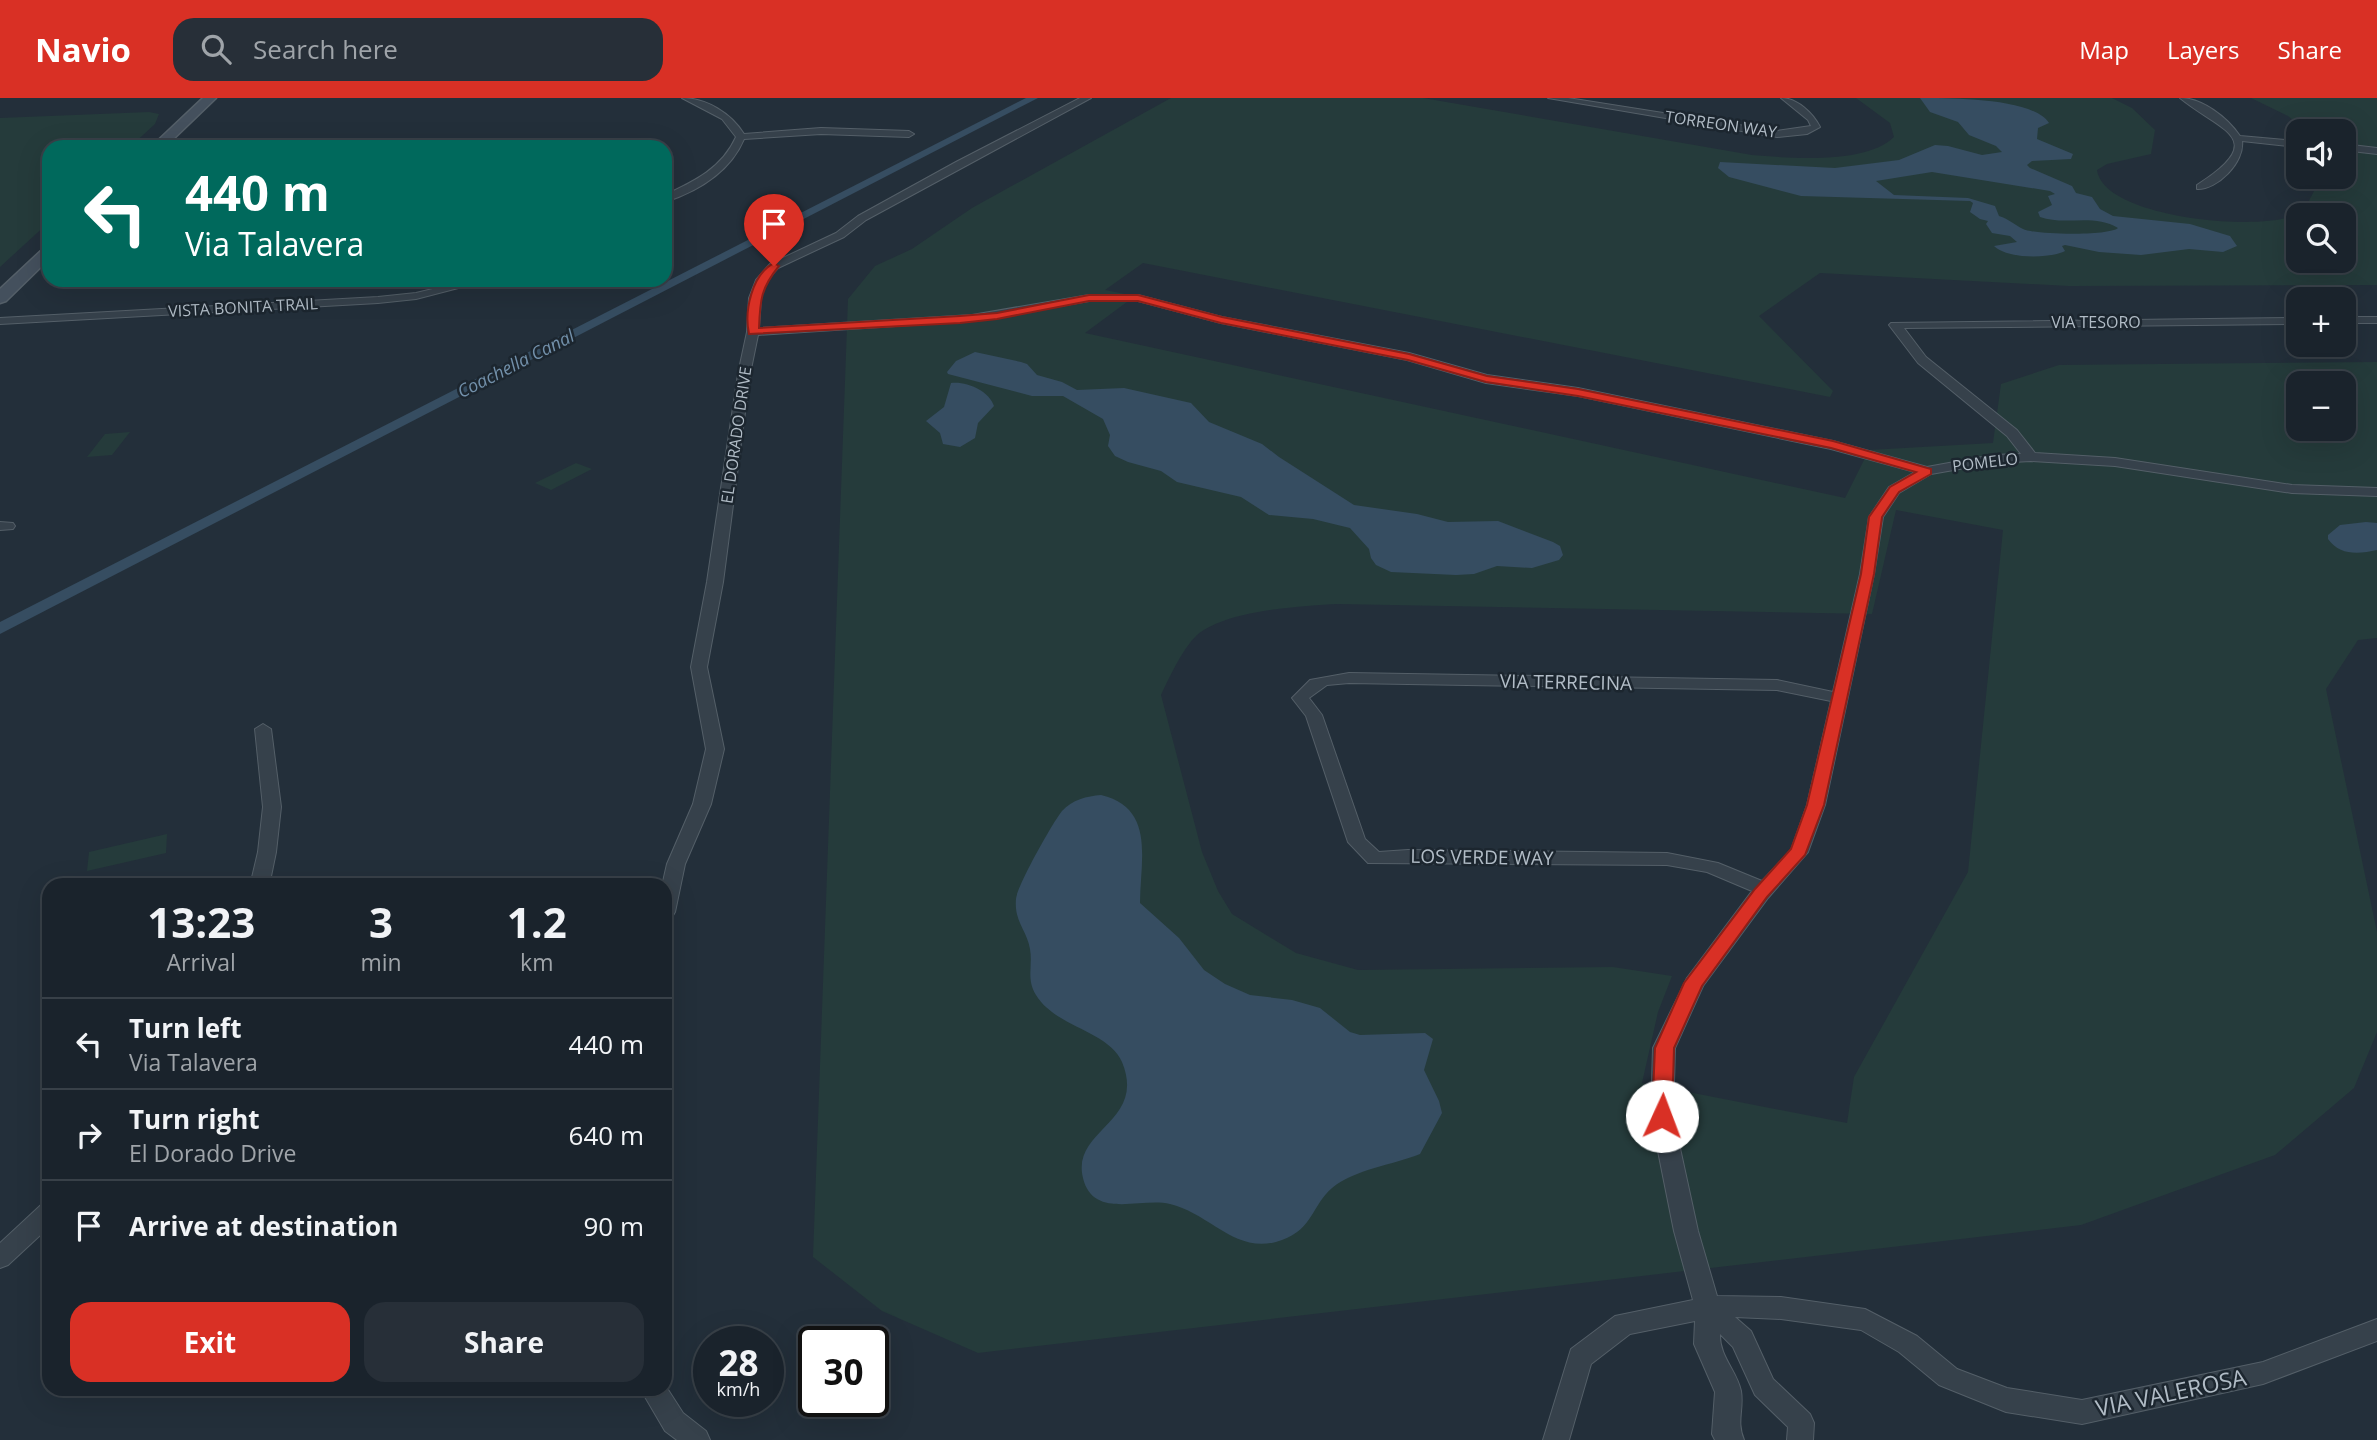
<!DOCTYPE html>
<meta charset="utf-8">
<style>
:root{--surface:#1a232c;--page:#272f38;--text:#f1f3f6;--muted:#9fa4a9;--line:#384048;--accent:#d93025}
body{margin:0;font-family:"Open Sans",sans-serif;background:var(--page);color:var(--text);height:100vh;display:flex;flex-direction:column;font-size:26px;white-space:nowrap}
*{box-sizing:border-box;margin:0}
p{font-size:23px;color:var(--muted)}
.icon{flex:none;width:38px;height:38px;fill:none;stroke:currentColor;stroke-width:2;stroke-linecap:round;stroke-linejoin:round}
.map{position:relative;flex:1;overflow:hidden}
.details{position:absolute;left:42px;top:780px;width:630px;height:518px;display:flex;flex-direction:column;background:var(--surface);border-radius:21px;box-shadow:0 7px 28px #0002,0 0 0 2px var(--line)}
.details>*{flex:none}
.top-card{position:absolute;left:42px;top:42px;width:630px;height:147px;border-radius:21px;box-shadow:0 7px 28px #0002,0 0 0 2px var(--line);background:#00695c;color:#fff;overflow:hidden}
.tools{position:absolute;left:2286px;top:21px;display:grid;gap:14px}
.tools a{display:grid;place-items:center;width:70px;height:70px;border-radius:14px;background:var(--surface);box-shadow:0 7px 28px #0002,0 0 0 2px var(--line);font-size:35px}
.speed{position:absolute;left:693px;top:1228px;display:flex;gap:14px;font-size:35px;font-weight:700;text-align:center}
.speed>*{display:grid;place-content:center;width:91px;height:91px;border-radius:50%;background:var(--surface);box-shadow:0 7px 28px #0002,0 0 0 2px var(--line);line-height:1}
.speed small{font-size:18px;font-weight:400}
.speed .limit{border:4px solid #111;border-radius:10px;background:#fff;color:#111}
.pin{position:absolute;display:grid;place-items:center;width:60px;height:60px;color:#fff;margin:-72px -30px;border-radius:50% 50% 50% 0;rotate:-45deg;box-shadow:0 0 7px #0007}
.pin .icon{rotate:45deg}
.me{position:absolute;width:77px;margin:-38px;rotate:2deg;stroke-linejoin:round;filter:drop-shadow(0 0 5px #0008)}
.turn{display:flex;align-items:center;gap:24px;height:147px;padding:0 28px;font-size:32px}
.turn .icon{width:91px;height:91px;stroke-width:2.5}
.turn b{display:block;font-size:49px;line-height:60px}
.eta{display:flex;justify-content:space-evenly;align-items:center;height:119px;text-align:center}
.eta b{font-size:42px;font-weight:700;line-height:49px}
.button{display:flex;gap:14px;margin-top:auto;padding:14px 28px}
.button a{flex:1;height:80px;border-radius:21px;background:var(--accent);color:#fff;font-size:28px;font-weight:700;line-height:80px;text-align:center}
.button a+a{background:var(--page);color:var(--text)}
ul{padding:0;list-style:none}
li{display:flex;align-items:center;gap:21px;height:91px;padding:0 28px;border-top:2px solid var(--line)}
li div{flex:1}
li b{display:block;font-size:26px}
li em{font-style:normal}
header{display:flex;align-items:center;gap:42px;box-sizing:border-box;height:98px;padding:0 35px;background:var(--accent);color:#fff}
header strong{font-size:33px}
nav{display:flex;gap:38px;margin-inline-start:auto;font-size:24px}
.search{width:490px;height:63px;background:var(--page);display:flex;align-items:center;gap:18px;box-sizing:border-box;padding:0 24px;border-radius:21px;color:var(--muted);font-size:26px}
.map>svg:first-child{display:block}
.green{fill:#253b3b;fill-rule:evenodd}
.water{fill:#364d61;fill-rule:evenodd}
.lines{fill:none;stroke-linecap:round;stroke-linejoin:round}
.canal{fill:#364d61;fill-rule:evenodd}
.street-casing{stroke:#545f68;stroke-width:2}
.secondary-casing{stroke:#545f68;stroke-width:3}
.street{fill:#36414b;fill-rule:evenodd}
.secondary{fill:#44505d;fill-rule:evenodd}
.route{fill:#d93025;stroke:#8d1f18;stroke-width:2}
.labels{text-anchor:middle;stroke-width:5;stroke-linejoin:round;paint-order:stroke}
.far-street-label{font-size:16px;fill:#b1bcc6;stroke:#1c262f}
.far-water-label{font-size:18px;font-style:italic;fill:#7290aa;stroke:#1c262f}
.street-label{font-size:19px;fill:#b1bcc6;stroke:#1c262f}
.near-street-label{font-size:23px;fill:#b1bcc6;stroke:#1c262f}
</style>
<header>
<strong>Navio</strong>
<div class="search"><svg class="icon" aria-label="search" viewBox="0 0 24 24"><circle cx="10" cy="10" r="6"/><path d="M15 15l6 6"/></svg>Search here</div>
<nav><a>Map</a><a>Layers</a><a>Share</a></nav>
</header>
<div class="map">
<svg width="2377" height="1342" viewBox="0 0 2377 1342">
<rect width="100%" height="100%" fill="#232f3a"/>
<path class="green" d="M1171 0H1423L1752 57C1790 60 1865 67 1894 39L1890 25 1856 0H2112L2132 10 2155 32 2151 56 2107 66 2097 72C2103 120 2259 134 2295 117 2309 111 2313 91 2322 79H2343V33H2306L2288 18 2251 0H2377V187L2069 188 1820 175 1759 218 1833 293 1830 299 1143 165 1105 192 1135 198 1085 235 1845 400 1869 352 1993 345 2001 286 2059 267 2377 264V540L2358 542 2326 591 2377 834V934L2354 990 2275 1057 2081 1127 978 1255 882 1213 813 1159 848 201 875 168 912 151 972 110ZM2298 117H2343V163H2298ZM2298 285H2343V331H2298ZM1896 412 2003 432 1968 774 1854 979 1847 1025 1642 985 1658 914 1672 878 1613 869 1358 872 1296 855 1232 816 1218 793 1202 754 1161 597C1169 580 1183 550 1197 537 1226 512 1301 508 1338 506L1872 516Z
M149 14 159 16 155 26 130 49H49V124L0 169V20Z
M130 334 112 357 87 359 105 336Z
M576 365 592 371 551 392 535 385Z
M167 736 166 755 87 773 89 754Z"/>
<path class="water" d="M1920 0C1952 0 2033 0 2049 25L2038 30 2037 41 2073 56 2071 61 2032 63 2027 67 2030 70 2072 88 2076 95 2092 99 2100 111 2113 118 2190 126 2230 138 2237 148 2223 154 2189 151 2141 157 2099 154 2065 147 2062 148 2065 153C2049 161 2007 161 1994 148L2017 144 2010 138 1992 135 1986 126 1988 123 1980 121 1970 114 1973 105 1970 103 1801 98 1729 79 1718 70 1720 64 1835 70 1899 62 1935 47 1948 48 1982 57 2002 54 1996 48 1969 37 1958 24 1930 14ZM1932 74 2050 93 2055 96 2048 98 2052 107 2038 114 2040 119C2065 128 2094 115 2118 130 2109 138 2035 137 2023 131 2015 127 2009 121 1999 118L1995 108 1968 100 1894 97 1876 83Z
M975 254 1021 264 1027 266 1037 277 1062 284 1077 292 1124 290 1191 305 1209 324 1262 346 1279 359 1354 407 1417 416 1448 424 1498 423 1553 444 1560 448 1563 457 1559 462 1532 470 1497 468 1474 476 1456 477 1391 474 1376 467 1371 460 1369 451 1350 430 1313 421 1269 417 1241 399 1177 384 1161 373 1128 364 1115 358 1108 348 1110 337 1103 321 1063 298H1032L948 276 947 274 956 263Z
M951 285C967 283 989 293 994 308L978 325 975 340 960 349 943 346 940 335 926 323 944 309Z
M2366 424 2377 425V452C2359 456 2340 458 2328 441V437L2340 427Z
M1101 697C1156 710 1140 763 1140 805L1179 840 1204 872 1225 886 1250 897 1292 902 1320 910 1350 934 1360 937 1425 935 1433 941 1424 972 1439 1003 1442 1015 1420 1056C1393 1067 1355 1071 1332 1090 1312 1107 1313 1131 1282 1142 1237 1159 1210 1115 1170 1106 1141 1099 1093 1122 1083 1080 1071 1031 1147 1025 1122 964 1109 933 1055 929 1036 897 1026 881 1033 868 1030 851 1027 832 1014 824 1016 801 1017 788 1053 724 1062 713 1072 702 1087 698 1101 697Z"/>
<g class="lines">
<path class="canal" d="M1026 0H1038L0 536V524Z"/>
<g class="street-casing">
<path id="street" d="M682 0C706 0 731 15 744 36L821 30 909 33 914 36 909 39 821 36 744 41C730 74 698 93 665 104V97C695 83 722 70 736 39L722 21Z
M1080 0H1091L866 122 844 139 778 170 766 183 761 200 759 230 972 217 1089 197H1138L1222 219 1409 255 1487 277 1578 290 1833 343 1927 369 1993 357 2021 356 2007 338 1918 265 1889 227 1891 225 2298 220V226L1904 230 1926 259 2017 332 2035 355 2115 360 2292 387 2377 390V398L2292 395 2115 368 2031 363 1993 365 1931 376 1899 395 1883 419 1874 476 1825 707 1808 754 1768 800 1703 888 1675 950 1673 1018 1698 1133 1717 1198 1781 1199 1865 1211 1917 1238 1957 1271 2007 1290 2082 1302 2263 1264 2377 1221V1243L2263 1286 2082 1326 2006 1314 1939 1287 1899 1254 1861 1232 1781 1221 1735 1219 1751 1233 1773 1281 1810 1316 1814 1325 1813 1342H1787L1788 1329 1755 1297 1733 1249 1720 1236C1719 1258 1737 1273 1741 1293 1744 1312 1736 1323 1744 1342H1715L1712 1336 1715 1294 1694 1246 1695 1223 1630 1236 1591 1266 1569 1342H1543L1571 1251 1615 1218 1693 1202 1674 1133 1651 1018 1653 950 1687 880 1752 793 1707 774 1667 767 1368 765 1348 744 1306 618 1292 600 1310 582 1349 575 1777 582 1833 594 1860 476 1869 419 1889 389 1915 374 1831 351 1578 298 1486 285 1407 262 1221 225 1138 203H1089L972 223 758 237 750 276 723 484 707 569 724 651 711 706 685 766 675 814 672 819 665 821V788H662L667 766 693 706 706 651 691 569 707 484 738 276 747 234 749 200 756 182 770 166 836 135 858 118 956 64ZM1349 585 1777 592 1831 603 1807 707 1791 752 1762 783 1718 765 1667 755 1408 752 1379 754 1365 741 1322 617 1309 600 1327 587Z
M1548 0H1568L1777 33 1811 28 1808 22 1781 0C1797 0 1813 15 1820 29L1807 36 1777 39Z
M2180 0C2202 0 2227 19 2240 38L2298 43V49L2242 43C2245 64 2217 92 2197 91V87C2271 40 2220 33 2180 0Z
M2343 46 2377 50V56L2343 52Z
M470 182H489L416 201 378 205 0 226V220L378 199 416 195Z
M2343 219H2377V225H2343Z
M0 424 13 425 15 428 13 431 0 432Z
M263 626 271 631 281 709 276 754 269 788H250L258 754 263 709 255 631Z
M49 1104V1129L8 1167 0 1170V1145L41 1107Z
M665 1287 683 1315 706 1333 710 1342H677L665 1333 641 1292H665Z"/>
</g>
<g class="secondary-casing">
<path id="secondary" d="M203 0H216L165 49H151Z
M49 149V161L6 203 0 205V191L44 150Z"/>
</g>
<use href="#street" class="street"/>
<use href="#secondary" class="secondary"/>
</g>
<path class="route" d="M774 165 779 168C761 190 760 202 759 230L960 218 997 215 1089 197H1138L1222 219 1409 256 1487 278 1578 291 1833 343 1931 371V376L1899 394 1882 419 1874 476 1824 707 1805 757 1767 799 1702 888 1674 950 1672 1018 1669 1023 1662 1026 1655 1023 1652 1018 1655 950 1684 885 1755 791 1791 751 1807 707 1861 476 1869 419 1890 389 1916 374 1831 350 1578 298 1486 284 1408 262 1221 225 1138 203H1089L997 221 960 225 749 236C744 213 752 176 774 165Z"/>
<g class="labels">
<g class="far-street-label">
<text transform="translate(1721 26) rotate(8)" y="6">TORREON WAY</text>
<text transform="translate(243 209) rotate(-3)" y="6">VISTA BONITA TRAIL</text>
<text x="2096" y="230">VIA TESORO</text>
<text transform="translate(736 337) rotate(-82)" y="6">EL DORADO DRIVE</text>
<text transform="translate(1985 364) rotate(-7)" y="6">POMELO</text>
</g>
<g class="far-water-label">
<text transform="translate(516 266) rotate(-27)" y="6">Coachella Canal</text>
</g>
<g class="street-label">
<text transform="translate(1566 584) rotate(1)" y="7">VIA TERRECINA</text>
<text transform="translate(1482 759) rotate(1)" y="7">LOS VERDE WAY</text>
</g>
<g class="near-street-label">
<text transform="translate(2171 1295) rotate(-12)" y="8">VIA VALEROSA</text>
</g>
</g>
</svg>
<div class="tools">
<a><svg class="icon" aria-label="sound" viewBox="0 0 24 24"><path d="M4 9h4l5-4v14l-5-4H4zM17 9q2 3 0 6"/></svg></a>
<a><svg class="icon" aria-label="search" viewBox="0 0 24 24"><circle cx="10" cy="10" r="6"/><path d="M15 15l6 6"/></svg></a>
<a>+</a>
<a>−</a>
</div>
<div class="speed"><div>28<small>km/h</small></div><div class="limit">30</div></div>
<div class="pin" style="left:774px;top:168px;background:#d93025"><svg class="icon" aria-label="arrive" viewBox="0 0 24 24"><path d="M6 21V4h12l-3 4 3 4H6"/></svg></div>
<svg class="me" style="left:1662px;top:1018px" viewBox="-20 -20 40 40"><circle r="19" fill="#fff"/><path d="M0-13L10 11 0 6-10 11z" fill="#d93025"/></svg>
<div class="top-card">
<div class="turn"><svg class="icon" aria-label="left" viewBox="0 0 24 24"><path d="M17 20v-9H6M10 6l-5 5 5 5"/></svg><div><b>440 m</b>Via Talavera</div></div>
</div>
<section class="details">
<div class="eta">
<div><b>13:23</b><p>Arrival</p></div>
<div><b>3</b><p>min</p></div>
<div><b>1.2</b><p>km</p></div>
</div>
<ul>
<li><svg class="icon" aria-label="left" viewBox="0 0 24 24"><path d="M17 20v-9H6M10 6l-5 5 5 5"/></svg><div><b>Turn left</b><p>Via Talavera</p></div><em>440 m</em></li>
<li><svg class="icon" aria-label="right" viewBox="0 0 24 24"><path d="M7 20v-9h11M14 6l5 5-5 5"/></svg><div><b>Turn right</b><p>El Dorado Drive</p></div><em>640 m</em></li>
<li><svg class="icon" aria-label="arrive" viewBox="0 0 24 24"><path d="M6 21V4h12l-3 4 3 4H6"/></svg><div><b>Arrive at destination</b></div><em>90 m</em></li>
</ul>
<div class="button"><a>Exit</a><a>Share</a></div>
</section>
</div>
